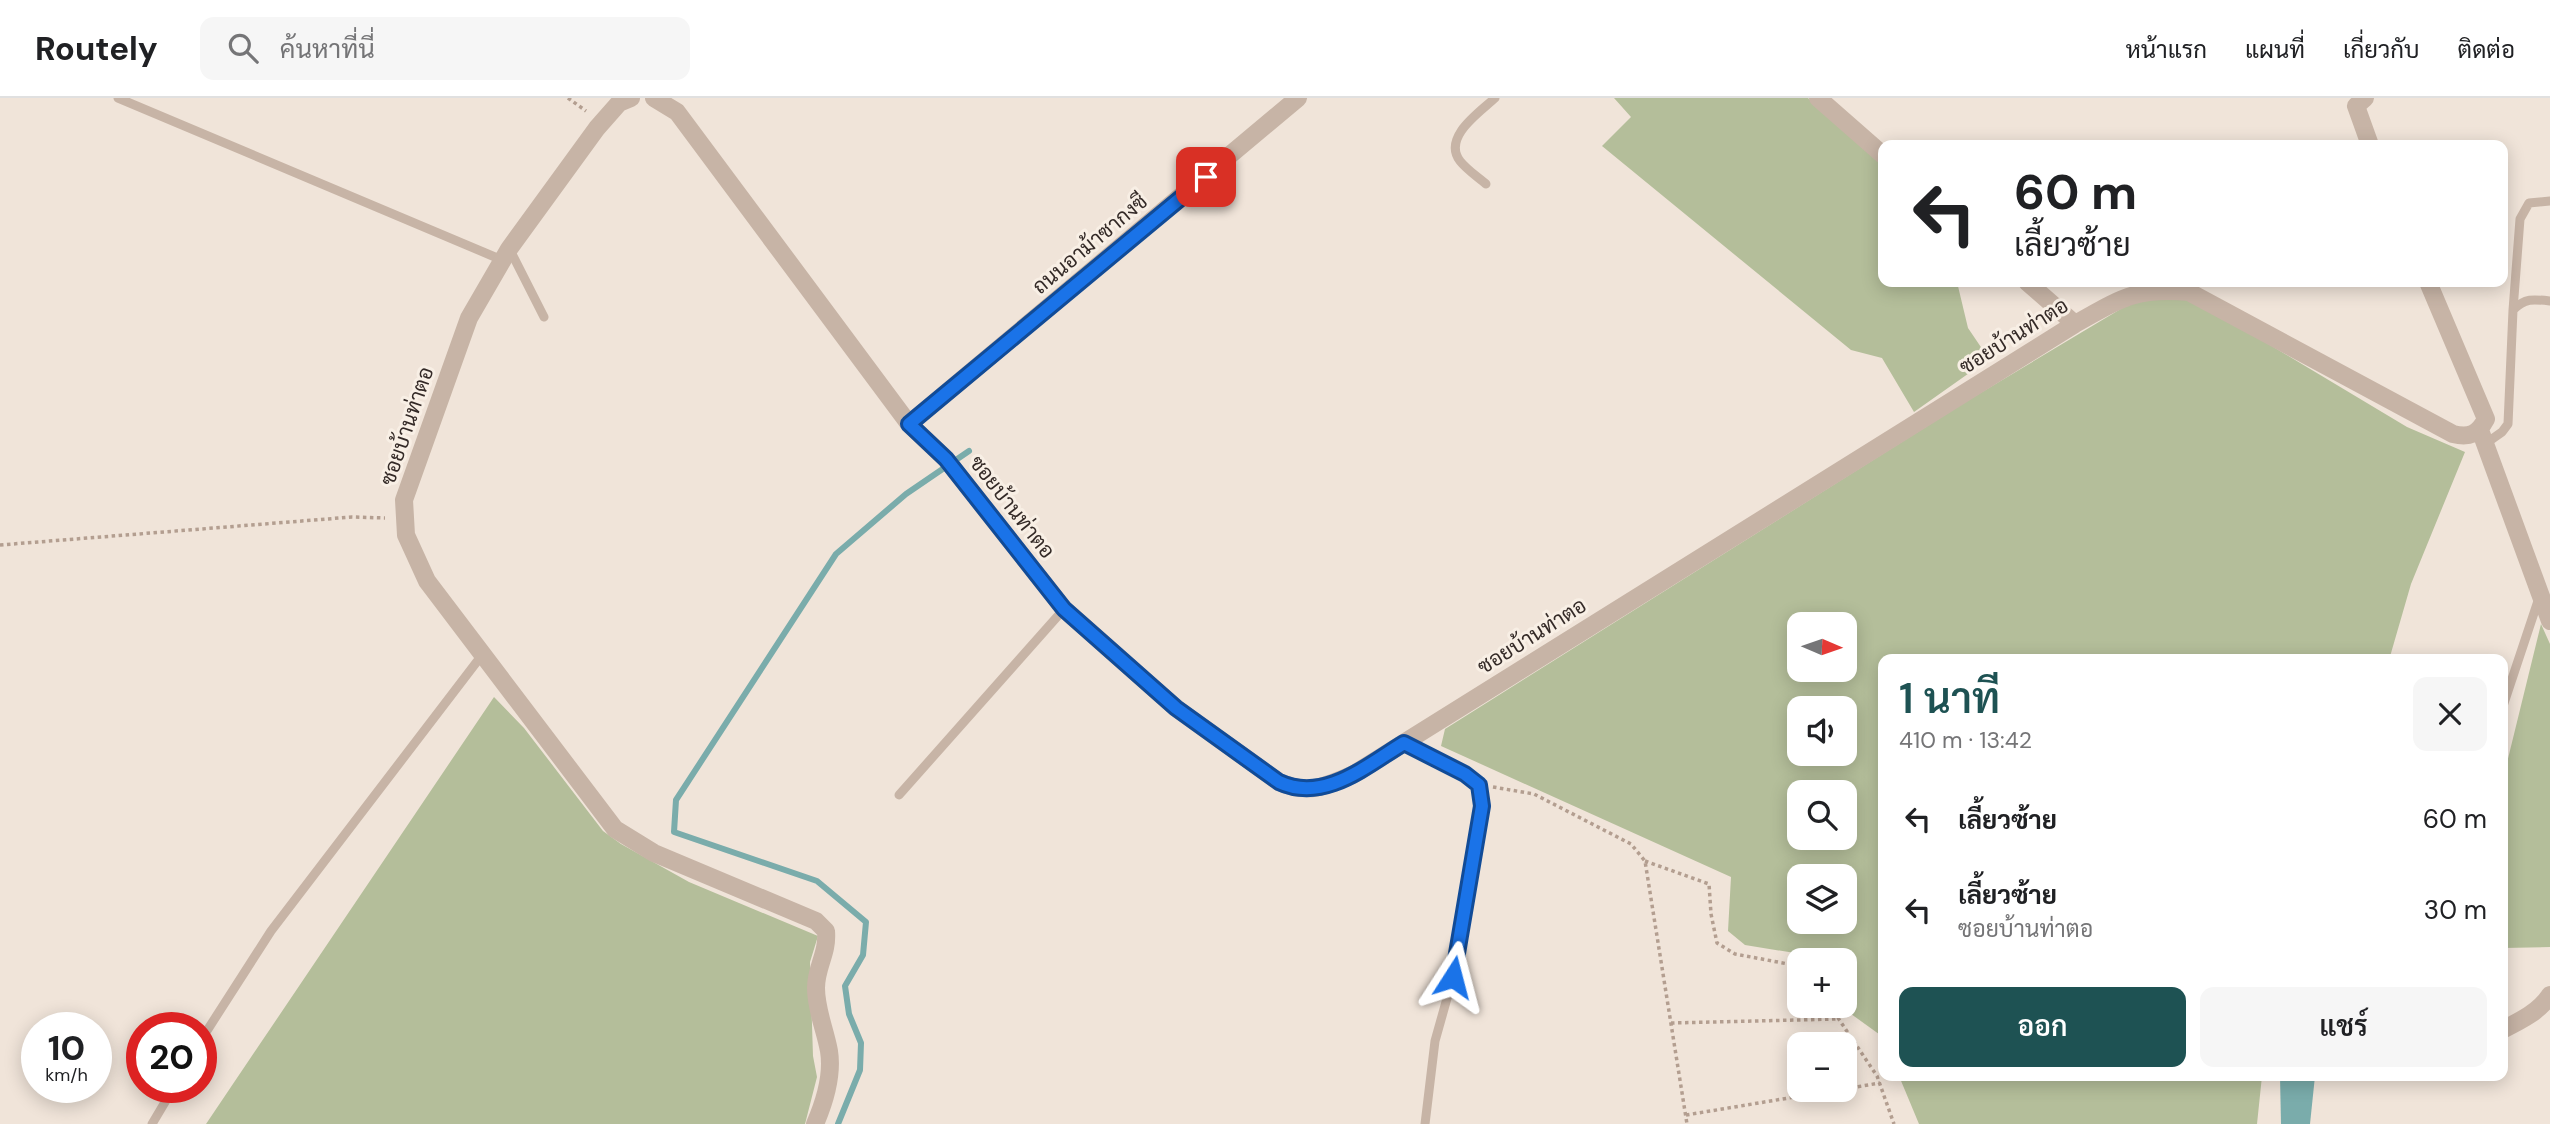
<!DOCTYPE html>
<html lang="th">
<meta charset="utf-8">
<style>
:root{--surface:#fff;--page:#f6f6f6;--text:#202124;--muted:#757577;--line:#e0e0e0;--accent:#1e5253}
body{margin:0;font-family:"DM Sans",Sarabun,sans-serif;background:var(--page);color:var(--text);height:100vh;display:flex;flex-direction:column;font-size:26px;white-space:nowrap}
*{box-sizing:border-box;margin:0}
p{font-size:23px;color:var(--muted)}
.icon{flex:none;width:38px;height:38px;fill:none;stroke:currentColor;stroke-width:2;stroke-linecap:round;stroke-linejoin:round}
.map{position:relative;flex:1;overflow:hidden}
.drawer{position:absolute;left:1878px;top:556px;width:630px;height:427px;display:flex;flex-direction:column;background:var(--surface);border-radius:14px;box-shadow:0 4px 18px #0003}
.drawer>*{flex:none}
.guide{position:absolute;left:1878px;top:42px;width:630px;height:147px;border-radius:14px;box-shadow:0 4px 18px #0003;background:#fff;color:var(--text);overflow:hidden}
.needle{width:46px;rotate:92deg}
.controls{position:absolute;left:1787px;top:514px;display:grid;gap:14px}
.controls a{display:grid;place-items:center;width:70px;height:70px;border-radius:14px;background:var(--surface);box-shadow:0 4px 18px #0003;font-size:35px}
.speed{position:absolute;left:21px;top:914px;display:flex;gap:14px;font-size:35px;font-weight:700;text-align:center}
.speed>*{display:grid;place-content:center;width:91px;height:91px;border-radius:50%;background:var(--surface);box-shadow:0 4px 18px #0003;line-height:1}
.speed small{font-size:18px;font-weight:400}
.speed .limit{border:10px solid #d22;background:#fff;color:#111}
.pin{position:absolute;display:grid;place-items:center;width:60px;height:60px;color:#fff;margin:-30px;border-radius:14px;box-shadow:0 4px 10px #0006}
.me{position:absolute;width:77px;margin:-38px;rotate:9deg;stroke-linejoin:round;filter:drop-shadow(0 0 5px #0008)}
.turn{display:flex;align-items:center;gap:24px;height:147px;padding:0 21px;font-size:32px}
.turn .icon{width:91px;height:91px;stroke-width:2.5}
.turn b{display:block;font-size:49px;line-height:60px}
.round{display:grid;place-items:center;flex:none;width:74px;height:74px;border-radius:14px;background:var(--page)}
.summary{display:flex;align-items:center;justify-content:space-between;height:119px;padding:0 21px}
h1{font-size:42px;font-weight:600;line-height:52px;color:var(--accent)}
.cta{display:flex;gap:14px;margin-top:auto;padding:14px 21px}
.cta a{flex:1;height:80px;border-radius:14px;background:var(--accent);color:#fff;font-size:28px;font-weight:600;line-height:80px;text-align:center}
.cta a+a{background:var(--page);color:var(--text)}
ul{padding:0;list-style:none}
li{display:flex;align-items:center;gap:21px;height:91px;padding:0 21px}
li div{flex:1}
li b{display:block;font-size:26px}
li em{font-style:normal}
header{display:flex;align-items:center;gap:42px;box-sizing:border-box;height:98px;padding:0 35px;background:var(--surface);border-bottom:2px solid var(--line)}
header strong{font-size:33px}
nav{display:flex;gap:38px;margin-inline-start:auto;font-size:24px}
.search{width:490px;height:63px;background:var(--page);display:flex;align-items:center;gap:18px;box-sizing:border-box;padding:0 24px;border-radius:14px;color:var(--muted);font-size:26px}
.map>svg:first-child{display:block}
.green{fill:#b4be9a;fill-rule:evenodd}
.water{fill:#7aacab}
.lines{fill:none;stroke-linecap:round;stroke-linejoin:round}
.stream{stroke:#7aacab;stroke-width:6}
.path{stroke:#b39e90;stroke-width:3.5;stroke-dasharray:3.5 3.5;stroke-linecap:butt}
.service{stroke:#c7b4a6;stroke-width:9}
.minor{stroke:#c7b4a6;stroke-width:18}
.route-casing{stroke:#114b97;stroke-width:18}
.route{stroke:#1a73e8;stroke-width:12}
.labels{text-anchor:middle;stroke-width:6;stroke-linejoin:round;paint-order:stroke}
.street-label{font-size:21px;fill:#342a27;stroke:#f8efe5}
</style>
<header>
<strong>Routely</strong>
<div class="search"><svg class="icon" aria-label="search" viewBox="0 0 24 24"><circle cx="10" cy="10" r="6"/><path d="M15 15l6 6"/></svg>ค้นหาที่นี่</div>
<nav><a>หน้าแรก</a><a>แผนที่</a><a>เกี่ยวกับ</a><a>ติดต่อ</a></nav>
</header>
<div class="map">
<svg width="2550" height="1026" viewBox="0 0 2550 1026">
<rect width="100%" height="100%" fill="#f0e4d9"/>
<path class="green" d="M1614 0H1808L1883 68V184H1957L1968 230 1989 261 1914 314 1882 260 1851 252 1602 48 1631 19Z
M2176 197 2210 211 2407 329 2465 354 2411 486 2389 562H1883V939L1840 908H1844V863L1745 847 1728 833 1731 779 1441 648 1445 631 1967 303 2139 200ZM1799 527H1844V572H1799ZM1799 611H1844V656H1799ZM1799 695H1844V740H1799ZM1799 779H1844V824H1799Z
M2541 526 2550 546V849L2503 850V681Z
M494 599 524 630 603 733 621 746 689 784 818 838 810 864 813 958 817 979 805 1026H206Z
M1899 978H2262L2257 1026H1919Z"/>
<path class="water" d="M2280 978H2315L2310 1026H2281Z"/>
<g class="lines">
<path class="stream" d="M838 1026 860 972 861 945 849 916 845 888 863 857 866 824 817 783 674 734 676 702 836 456 906 396 969 353"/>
<path class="path" d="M568 0 586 13
M0 447 352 419 385 420
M1493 689 1534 696 1631 746 1645 763 1687 1026
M1645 763 1709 786 1711 816 1717 845 1735 856 1799 868
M1830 908 1877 978 1894 1026
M1671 925 1837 921
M1844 991 1880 985
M1686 1017 1837 992"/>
<path class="service" d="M118 0 502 162
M1486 86C1478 79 1467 72 1460 63 1442 39 1480 14 1495 0
M510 152 544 219
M2513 212 2520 121 2529 105 2550 103
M2485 346 2502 334 2508 326 2513 212C2525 200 2533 201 2550 203
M2502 611 2539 500
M1404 645 1465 675 1479 687 1482 708 1453 879 1435 943 1425 1026
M899 697 1064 511
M201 942 271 833 482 557
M152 1026 174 989"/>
<path class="minor" d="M631 0 619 5 597 30 509 151 469 220 404 402 406 437 427 483 615 731 654 755 816 823 826 833C828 856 816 868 816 890 816 912 825 931 829 953 833 978 825 1003 815 1026
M654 0 677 14 909 326 946 361 1064 511 1176 610 1279 684C1308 697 1327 688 1354 676L2075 226C2120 201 2135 189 2189 194L2453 336C2470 340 2478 336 2486 321L2428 184
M1818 0 1883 57
M2365 0 2356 8 2370 47
M2027 184 2075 226
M909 326 1298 0
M2480 332 2550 523
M2502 932C2520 923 2539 914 2550 897"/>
</g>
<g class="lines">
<g class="route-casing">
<path id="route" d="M1206 79 909 326 946 361 1064 511 1176 610 1279 684C1324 705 1366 668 1404 645L1465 676 1479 687 1482 708 1453 879"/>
</g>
<use href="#route" class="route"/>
</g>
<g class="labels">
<g class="street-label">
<text transform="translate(1090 146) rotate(-40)" y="7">ถนนอาม้าซากงซี</text>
<text transform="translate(2014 238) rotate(-32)" y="7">ซอยบ้านท่าตอ</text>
<text transform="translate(407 328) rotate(-71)" y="7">ซอยบ้านท่าตอ</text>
<text transform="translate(1012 409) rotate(52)" y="7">ซอยบ้านท่าตอ</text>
<text transform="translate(1532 538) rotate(-32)" y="7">ซอยบ้านท่าตอ</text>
</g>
</g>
</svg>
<div class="controls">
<a><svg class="needle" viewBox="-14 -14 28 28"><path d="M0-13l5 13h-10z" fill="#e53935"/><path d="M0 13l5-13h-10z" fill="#757577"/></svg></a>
<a><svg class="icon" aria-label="sound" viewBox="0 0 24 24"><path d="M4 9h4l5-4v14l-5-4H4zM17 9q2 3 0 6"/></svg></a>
<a><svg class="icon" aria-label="search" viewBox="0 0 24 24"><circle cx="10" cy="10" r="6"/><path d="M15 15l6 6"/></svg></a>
<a><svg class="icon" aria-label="layers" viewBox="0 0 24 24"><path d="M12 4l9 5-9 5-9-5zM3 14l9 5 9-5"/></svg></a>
<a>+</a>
<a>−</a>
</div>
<div class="speed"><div>10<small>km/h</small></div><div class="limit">20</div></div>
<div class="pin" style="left:1206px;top:79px;background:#d93025"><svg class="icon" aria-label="arrive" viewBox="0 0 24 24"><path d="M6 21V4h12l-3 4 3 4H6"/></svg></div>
<svg class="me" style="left:1453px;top:879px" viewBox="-20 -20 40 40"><path d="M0-17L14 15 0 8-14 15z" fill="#1a73e8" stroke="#fff" stroke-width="4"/></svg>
<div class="guide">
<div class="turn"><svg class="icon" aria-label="left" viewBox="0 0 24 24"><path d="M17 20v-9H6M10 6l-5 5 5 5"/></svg><div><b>60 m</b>เลี้ยวซ้าย</div></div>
</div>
<section class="drawer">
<div class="summary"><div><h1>1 นาที</h1><p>410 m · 13:42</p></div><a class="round"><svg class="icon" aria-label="close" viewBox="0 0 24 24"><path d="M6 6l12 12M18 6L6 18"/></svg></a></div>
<ul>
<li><svg class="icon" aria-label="left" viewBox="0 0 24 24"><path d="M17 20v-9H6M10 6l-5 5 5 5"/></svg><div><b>เลี้ยวซ้าย</b></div><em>60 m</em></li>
<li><svg class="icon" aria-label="left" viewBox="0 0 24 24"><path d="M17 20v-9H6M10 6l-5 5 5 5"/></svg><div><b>เลี้ยวซ้าย</b><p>ซอยบ้านท่าตอ</p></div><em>30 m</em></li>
</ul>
<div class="cta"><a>ออก</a><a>แชร์</a></div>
</section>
</div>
